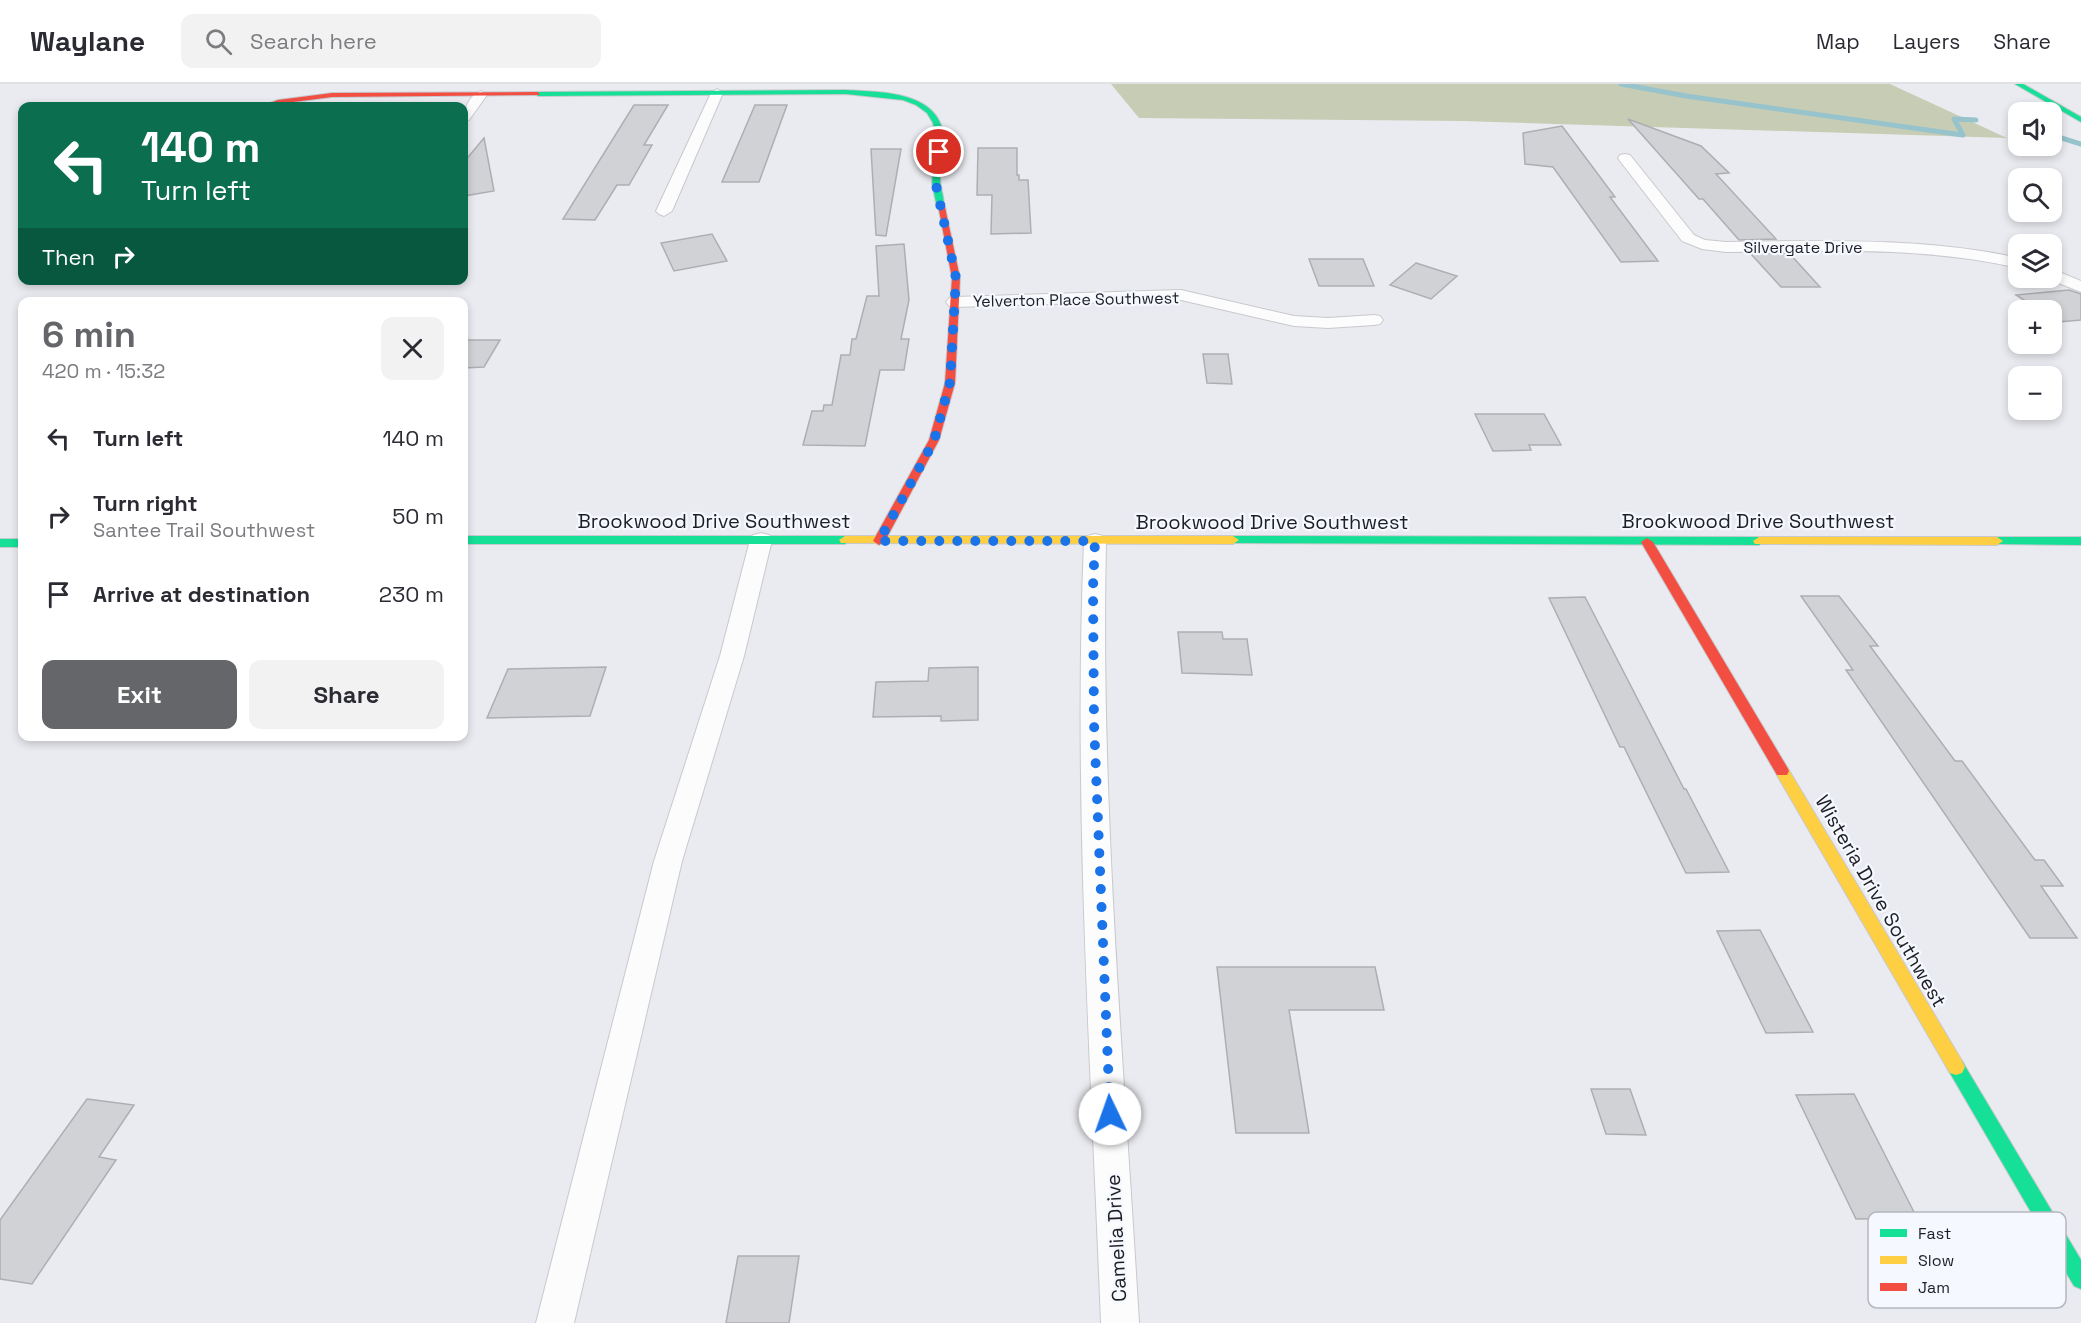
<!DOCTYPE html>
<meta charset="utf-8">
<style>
:root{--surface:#fff;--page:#f2f2f3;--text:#2b2b33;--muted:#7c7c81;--line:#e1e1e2;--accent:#65666a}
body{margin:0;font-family:"Space Grotesk",sans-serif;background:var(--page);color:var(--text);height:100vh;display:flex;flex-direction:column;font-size:22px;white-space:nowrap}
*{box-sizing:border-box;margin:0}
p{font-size:20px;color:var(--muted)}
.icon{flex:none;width:33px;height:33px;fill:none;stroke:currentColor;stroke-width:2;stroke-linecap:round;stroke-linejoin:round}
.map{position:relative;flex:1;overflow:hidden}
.panel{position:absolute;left:18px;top:213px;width:450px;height:444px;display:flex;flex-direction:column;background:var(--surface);border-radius:12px;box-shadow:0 3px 9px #0003}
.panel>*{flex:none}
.top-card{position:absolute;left:18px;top:18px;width:450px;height:183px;border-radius:12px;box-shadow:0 3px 9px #0003;background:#0b6e4f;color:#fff;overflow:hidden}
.tools{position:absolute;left:2008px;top:18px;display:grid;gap:12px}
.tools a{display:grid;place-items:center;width:54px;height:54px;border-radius:12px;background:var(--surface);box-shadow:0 3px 9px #0003;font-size:30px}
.pin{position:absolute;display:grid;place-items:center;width:51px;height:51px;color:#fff;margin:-26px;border:3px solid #fff;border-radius:50%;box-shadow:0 2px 6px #0007}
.me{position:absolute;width:66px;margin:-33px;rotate:357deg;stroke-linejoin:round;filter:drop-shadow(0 0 4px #0008)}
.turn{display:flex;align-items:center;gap:21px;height:126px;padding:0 24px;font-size:27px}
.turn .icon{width:78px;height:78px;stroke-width:2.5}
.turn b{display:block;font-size:42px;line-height:51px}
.then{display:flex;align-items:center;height:57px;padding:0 24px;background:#0003;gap:12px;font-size:22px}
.round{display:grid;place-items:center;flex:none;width:63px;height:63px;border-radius:12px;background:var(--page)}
.head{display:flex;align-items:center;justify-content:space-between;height:102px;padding:0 24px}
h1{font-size:36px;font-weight:700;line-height:45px;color:var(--accent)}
.cta{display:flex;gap:12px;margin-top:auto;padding:12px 24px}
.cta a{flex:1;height:69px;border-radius:12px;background:var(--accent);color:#fff;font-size:24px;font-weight:700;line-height:69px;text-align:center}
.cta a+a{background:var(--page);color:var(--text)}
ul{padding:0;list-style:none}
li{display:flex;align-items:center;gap:18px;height:78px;padding:0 24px}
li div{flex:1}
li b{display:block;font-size:22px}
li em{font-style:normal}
header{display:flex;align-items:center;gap:36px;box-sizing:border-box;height:84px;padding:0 30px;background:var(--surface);border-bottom:2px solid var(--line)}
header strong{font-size:28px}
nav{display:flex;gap:33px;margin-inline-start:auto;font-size:21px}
.search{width:420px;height:54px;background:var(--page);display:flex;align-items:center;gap:15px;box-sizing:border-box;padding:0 21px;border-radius:12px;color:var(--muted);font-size:22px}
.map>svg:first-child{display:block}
.forest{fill:#c7cdb5}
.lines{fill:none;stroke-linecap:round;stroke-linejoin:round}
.stream{stroke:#96c3cc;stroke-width:5}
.building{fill:#d1d2d6;stroke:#aeaeb2;stroke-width:1.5}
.street-casing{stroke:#c8c9cd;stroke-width:2}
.fast-casing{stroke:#c8c9cd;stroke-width:2}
.slow-casing{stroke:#c8c9cd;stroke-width:2}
.jam-casing{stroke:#c8c9cd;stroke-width:2}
.street{fill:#fcfcfd;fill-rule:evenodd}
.fast{fill:#16e098;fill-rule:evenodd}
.slow{fill:#ffcf43;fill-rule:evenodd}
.jam{fill:#f24e42;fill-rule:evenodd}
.route{stroke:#1a73e8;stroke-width:10;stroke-dasharray:0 18}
.labels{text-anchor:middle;stroke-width:4.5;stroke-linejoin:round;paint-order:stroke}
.far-street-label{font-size:16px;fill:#1e1f22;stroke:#f5f8ff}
.street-label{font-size:20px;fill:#1e1f22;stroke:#f5f8ff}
.key{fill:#f5f8ff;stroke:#b4b7bd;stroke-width:1.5}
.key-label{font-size:16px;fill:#1e1f22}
</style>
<header>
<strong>Waylane</strong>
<div class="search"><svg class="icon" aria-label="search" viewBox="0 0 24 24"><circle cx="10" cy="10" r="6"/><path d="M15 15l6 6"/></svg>Search here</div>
<nav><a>Map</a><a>Layers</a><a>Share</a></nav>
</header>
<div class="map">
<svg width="2081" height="1239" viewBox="0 0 2081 1239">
<rect width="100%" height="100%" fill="#eaebf0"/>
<path class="forest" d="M1111 0H1890L2007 54 1462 37 1139 34Z"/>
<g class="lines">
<path class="stream" d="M1621 0 1686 12 1963 51 1954 35 1976 36
M2013 37 2019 39
M2052 51 2081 60"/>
</g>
<path class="building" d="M634 21H668L644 61H652L629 101H617L595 136 563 135Z
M755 21H787L759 98H722Z
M1628 35 1701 62 1729 89 1716 90 1776 155 1739 156 1703 115H1699Z
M1562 42 1615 113H1610L1658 177 1621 178 1553 83 1525 80 1523 49Z
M484 54 494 107 464 112V78Z
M978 64H1017V91H1019V96H1028L1031 149 991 150 992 111H977Z
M871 65H901L886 152 876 151Z
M712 150 727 177 674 187 661 159Z
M904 160 909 216 901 255H909L904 286H880L865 362 803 361 812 327H823L824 321H832L841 271H850L852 255H856L867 212H879L876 162Z
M1789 169 1820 203H1781L1751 170Z
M1309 175H1363L1374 202H1319Z
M1416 179 1457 192 1431 215 1390 201Z
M2069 206 2081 210V236L2058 238 2052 234V226H2040L2016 211Z
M464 256H500L484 283 464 284Z
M1203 270H1228L1232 300 1207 299Z
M1475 330H1544L1561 361H1529L1531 366 1493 367Z
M1801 512H1839L1878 562H1870L1955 677H1962L2035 776H2044L2063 802H2041L2077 854H2030L1846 586H1853Z
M1585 513 1684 705H1686L1729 788 1686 789 1624 663H1620L1549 514Z
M1178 548H1222L1223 555H1247L1252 591 1182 589Z
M606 583 590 632 487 634 508 585Z
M978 583V636L941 637V632L873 633 876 598 928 597 929 584Z
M1760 846 1813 948 1766 949 1717 847Z
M1217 883H1375L1384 926H1289L1309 1049H1236Z
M1591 1005H1630L1646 1051 1606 1050Z
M1854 1010 1917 1134 1856 1135 1796 1011Z
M87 1015 134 1021 99 1073 116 1076 32 1200 0 1195V1136Z
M738 1172H799L789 1239H726Z"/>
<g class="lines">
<g class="street-casing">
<path id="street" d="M717 5 723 9 672 127 664 132 659 130 656 127 711 9Z
M481 7 487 11 469 36 464 37C464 25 469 11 481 7Z
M1625 70 1630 71 1694 151 1705 156 1726 158C1825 157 1922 153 2019 174V184C1922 162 1825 167 1726 168L1702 165 1682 157 1620 77 1618 74 1620 71Z
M2052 185 2081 197V208L2046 194H2052Z
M1181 206 1294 232 1328 234 1374 231 1380 232 1383 236 1380 240 1374 241 1328 244 1294 242 1181 216 955 223 949 222 946 218 949 214 955 213Z
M761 449 769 451 772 456 744 572 682 777 574 1239H536L654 777 720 572 750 456 753 451Z
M1095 450 1103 452 1106 457C1100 718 1124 979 1139 1239H1101C1091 979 1073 717 1084 457L1087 452Z"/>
</g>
<g class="fast-casing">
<path id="fast" d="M2015 0H2023L2081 33V38Z
M846 6C882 8 941 7 944 55 944 68 941 80 940 93 940 104 945 115 944 125L937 123 932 100 936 54 933 39 927 29 916 21 903 16 846 10 538 12 535 10 538 8Z
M464 452H845L851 456 845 460H464Z
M1233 452 1759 453 1765 457 1759 461 1229 459 1227 456Z
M1997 453H2081V461L1993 460 1991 457Z
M0 455H22V463H0Z
M1956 975 1962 977 2081 1176V1205L2074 1202 1950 989 1947 983 1950 977Z"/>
</g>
<g class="slow-casing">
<path id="slow" d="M845 452H1233L1239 456 1233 460 841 459 839 456Z
M1759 453H1997L2003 457 1997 461 1755 460 1753 457Z
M1782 682 1787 683 1962 977 1965 983 1962 989 1956 991 1950 989 1777 691 1775 687 1777 683Z"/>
</g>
<g class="jam-casing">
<path id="jam" d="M538 8 540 11 332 13 262 22 278 16 332 9Z
M938 121 945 123 960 194 955 299 939 356 885 457 879 461 873 457 929 356 945 299 952 194Z
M1647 454 1653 458 1787 683 1789 687 1787 691H1777L1641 458Z"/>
</g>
<use href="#street" class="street"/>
<use href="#fast" class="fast"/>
<use href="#slow" class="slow"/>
<use href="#jam" class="jam"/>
</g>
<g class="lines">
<path class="route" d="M939 68 936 101 956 194 950 298 934 357 879 457H1095L1093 503 1094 639 1110 1030"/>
</g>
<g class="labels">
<g class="far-street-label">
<text x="1803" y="169">Silvergate Drive</text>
<text transform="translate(1076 215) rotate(-1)" y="6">Yelverton Place Southwest</text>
</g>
<g class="street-label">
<text x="714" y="444">Brookwood Drive Southwest</text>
<text x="1758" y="444">Brookwood Drive Southwest</text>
<text x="1272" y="445">Brookwood Drive Southwest</text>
<text transform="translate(1881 817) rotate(60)" y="7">Wisteria Drive Southwest</text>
<text transform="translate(1116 1154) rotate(-93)" y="7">Camelia Drive</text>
</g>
</g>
<rect x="1868" y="1128" width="198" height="96" rx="9" class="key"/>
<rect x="1880" y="1145" width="27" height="8" fill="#16e098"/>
<rect x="1880" y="1172" width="27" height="8" fill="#ffcf43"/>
<rect x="1880" y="1199" width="27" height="8" fill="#f24e42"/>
<g class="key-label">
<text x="1918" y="1155">Fast</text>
<text x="1918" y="1182">Slow</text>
<text x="1918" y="1209">Jam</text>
</g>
</svg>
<div class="tools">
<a><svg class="icon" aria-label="sound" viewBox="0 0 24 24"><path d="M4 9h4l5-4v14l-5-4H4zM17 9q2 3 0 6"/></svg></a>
<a><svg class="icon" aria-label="search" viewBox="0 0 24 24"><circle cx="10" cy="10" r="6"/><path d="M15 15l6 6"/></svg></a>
<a><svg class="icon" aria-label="layers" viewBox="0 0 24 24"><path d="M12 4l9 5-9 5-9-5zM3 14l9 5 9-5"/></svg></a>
<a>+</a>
<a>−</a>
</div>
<div class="pin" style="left:939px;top:68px;background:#d93025"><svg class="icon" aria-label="arrive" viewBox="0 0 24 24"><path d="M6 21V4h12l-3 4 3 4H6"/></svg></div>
<svg class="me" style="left:1110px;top:1030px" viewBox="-20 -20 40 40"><circle r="19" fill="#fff"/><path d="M0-13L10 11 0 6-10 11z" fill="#1a73e8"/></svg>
<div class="top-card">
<div class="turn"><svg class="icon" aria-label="left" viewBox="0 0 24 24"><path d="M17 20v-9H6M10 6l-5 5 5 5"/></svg><div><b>140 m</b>Turn left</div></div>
<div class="then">Then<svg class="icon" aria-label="right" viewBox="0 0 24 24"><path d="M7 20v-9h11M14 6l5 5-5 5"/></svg></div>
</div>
<section class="panel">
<div class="head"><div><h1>6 min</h1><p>420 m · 15:32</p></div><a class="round"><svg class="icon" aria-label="close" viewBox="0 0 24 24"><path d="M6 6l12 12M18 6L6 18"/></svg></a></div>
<ul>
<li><svg class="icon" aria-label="left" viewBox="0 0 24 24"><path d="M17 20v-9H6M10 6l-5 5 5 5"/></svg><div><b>Turn left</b></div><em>140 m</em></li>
<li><svg class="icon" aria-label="right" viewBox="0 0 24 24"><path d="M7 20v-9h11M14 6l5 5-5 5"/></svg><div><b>Turn right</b><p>Santee Trail Southwest</p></div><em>50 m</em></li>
<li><svg class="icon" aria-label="arrive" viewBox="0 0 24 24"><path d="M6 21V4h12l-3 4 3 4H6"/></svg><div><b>Arrive at destination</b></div><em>230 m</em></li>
</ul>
<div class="cta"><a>Exit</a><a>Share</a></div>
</section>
</div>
